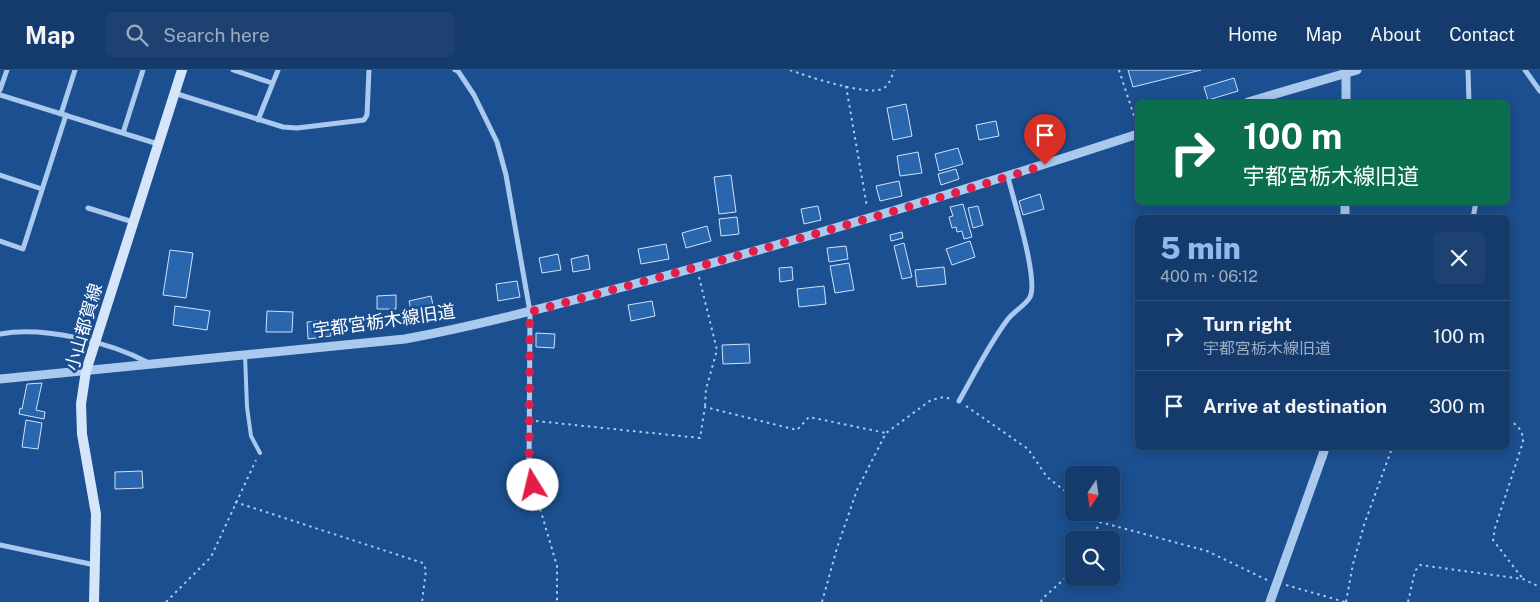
<!DOCTYPE html>
<meta charset="utf-8">
<style>
:root{--surface:#143b6b;--page:#1d4271;--text:#f1f3f6;--muted:#9dadc1;--line:#33557e;--accent:#90b9f0}
body{margin:0;font-family:"Public Sans","Noto Sans JP",sans-serif;background:var(--page);color:var(--text);height:100vh;display:flex;flex-direction:column;font-size:19px;white-space:nowrap}
*{box-sizing:border-box;margin:0}
p{font-size:16px;color:var(--muted)}
.icon{flex:none;width:28px;height:28px;fill:none;stroke:currentColor;stroke-width:2;stroke-linecap:round;stroke-linejoin:round}
.map{position:relative;flex:1;overflow:hidden}
.sheet{position:absolute;left:1135px;top:145px;width:375px;height:235px;display:flex;flex-direction:column;background:var(--surface);border-radius:8px;box-shadow:0 2px 12px #0003,0 0 0 1px var(--line)}
.sheet>*{flex:none}
.hud{position:absolute;left:1135px;top:30px;width:375px;height:105px;border-radius:8px;box-shadow:0 2px 12px #0003,0 0 0 1px var(--line);background:#0b6e4f;color:#fff;overflow:hidden}
.needle{width:32px;rotate:193deg}
.controls{position:absolute;left:1065px;top:396px;display:grid;gap:10px}
.controls a{display:grid;place-items:center;width:55px;height:55px;border-radius:8px;background:var(--surface);box-shadow:0 2px 12px #0003,0 0 0 1px var(--line);font-size:25px}
.pin{position:absolute;display:grid;place-items:center;width:42px;height:42px;color:#fff;margin:-51px -21px;border-radius:50% 50% 50% 0;rotate:-45deg;box-shadow:0 0 5px #0007}
.pin .icon{rotate:45deg}
.me{position:absolute;width:55px;margin:-28px;rotate:351deg;stroke-linejoin:round;filter:drop-shadow(0 0 4px #0008)}
.turn{display:flex;align-items:center;gap:18px;height:105px;padding:0 25px;font-size:22px}
.turn .icon{width:65px;height:65px;stroke-width:2.5}
.turn b{display:block;font-size:35px;line-height:42px}
.round{display:grid;place-items:center;flex:none;width:52px;height:52px;border-radius:8px;background:var(--page)}
.summary{display:flex;align-items:center;justify-content:space-between;height:85px;padding:0 25px}
h1{font-size:30px;font-weight:800;line-height:38px;color:var(--accent)}
ul{padding:0;list-style:none}
li{display:flex;align-items:center;gap:15px;height:70px;padding:0 25px;border-top:1px solid var(--line)}
li div{flex:1}
li b{display:block;font-size:19px}
li em{font-style:normal}
header{display:flex;align-items:center;gap:30px;box-sizing:border-box;height:70px;padding:0 25px;background:var(--surface);border-bottom:1px solid var(--line)}
header strong{font-size:24px}
nav{display:flex;gap:28px;margin-inline-start:auto;font-size:18px}
.search{width:350px;height:45px;background:var(--page);display:flex;align-items:center;gap:12px;box-sizing:border-box;padding:0 18px;border-radius:8px;color:var(--muted);font-size:19px}
.map>svg:first-child{display:block}
.building{fill:#2a66ad;stroke:#cfe3fa}
.lines{fill:none;stroke-linecap:round;stroke-linejoin:round}
.path{stroke:#a9c9ee;stroke-width:2;stroke-dasharray:2.5 4;stroke-linecap:butt}
.service{stroke:#a9c9ee;stroke-width:4}
.minor{stroke:#a9c9ee;stroke-width:5}
.tertiary{stroke:#a9c9ee;stroke-width:9}
.secondary{stroke:#d6e6fa;stroke-width:10}
.tertiary-bridge{stroke:#a9c9ee;stroke-width:9}
.route{stroke:#e11d48;stroke-width:9;stroke-dasharray:0 16.2}
.labels{text-anchor:middle;stroke-width:5;stroke-linejoin:round;paint-order:stroke}
.street-label{font-size:18px;fill:#fff;stroke:#1b4f8f}
</style>
<header>
<strong>Map</strong>
<div class="search"><svg class="icon" aria-label="search" viewBox="0 0 24 24"><circle cx="10" cy="10" r="6"/><path d="M15 15l6 6"/></svg>Search here</div>
<nav><a>Home</a><a>Map</a><a>About</a><a>Contact</a></nav>
</header>
<div class="map">
<svg width="1540" height="532" viewBox="0 0 1540 532">
<rect width="100%" height="100%" fill="#1b4f8f"/>
<path class="building" d="M1128 0H1201L1133 17Z
M1234 8 1238 21 1208 30 1204 17Z
M906 34 912 66 893 70 887 38Z
M996 51 999 66 979 70 976 55Z
M958 78 963 94 939 101 935 84Z
M918 82 922 103 900 106 897 86Z
M956 99 959 109 941 115 938 104Z
M731 105 736 142 719 144 714 107Z
M899 111 902 126 880 131 876 116Z
M1040 124 1044 139 1023 145 1019 131Z
M963 134 972 167 964 169 962 161 957 162 956 157 952 158 949 147 953 146 950 137Z
M818 136 821 150 804 154 801 139Z
M978 136 983 155 973 158 968 138Z
M737 147 739 164 721 166 719 149Z
M707 156 711 171 686 178 682 163Z
M902 162 903 168 891 171 890 165Z
M970 171 975 187 952 195 946 179Z
M904 173 912 207 902 209 894 176Z
M666 174 669 189 641 194 638 179Z
M846 176 848 189 829 192 827 178Z
M170 180 193 183 186 228 163 225Z
M558 184 561 200 542 203 539 188Z
M588 185 590 199 573 202 571 189Z
M849 193 854 220 835 223 830 196Z
M792 197 793 210 780 212 779 198Z
M944 197 946 214 917 217 915 200Z
M517 211 520 227 498 231 496 214Z
M824 216 826 234 799 237 797 219Z
M396 225V239H377V226Z
M431 226 434 240 412 244 409 231Z
M652 231 655 246 631 251 628 235Z
M175 236 210 241 207 260 173 255Z
M267 241 293 242 292 262H266Z
M329 250 331 266 308 269 307 252Z
M536 263 555 264 554 278 536 277Z
M749 274 750 293 723 294 722 275Z
M42 313 36 340 45 342 44 349 19 344 20 338 22 339 27 314Z
M26 350 42 353 38 379 22 377Z
M142 401 143 418 115 419V402Z"/>
<g class="lines">
<path class="path" d="M790 0C806 6 867 26 882 19 889 16 892 7 894 0
M1119 0 1137 55
M846 16 867 137
M699 207 717 280 706 319 705 336
M966 336 1028 379 1047 407 1074 428
M1508 350C1518 355 1523 360 1523 372L1495 458 1493 470 1523 509
M536 351 700 368 705 337 797 360 809 347 886 363
M531 408 557 496V532
M235 432 423 493 426 500 422 532
M1091 442 1100 452 1207 481 1267 510
M1090 470 1100 453
M1286 515 1345 532
M166 532 211 487 256 390
M822 532 837 478 857 420 886 363 931 330 944 327 951 329
M1041 532 1042 529 1071 503 1074 499
M1346 532 1353 494 1364 455 1392 378
M1408 532 1415 501 1420 495 1523 509 1540 517"/>
<path class="service" d="M245 285 247 337 251 366 260 383"/>
<path class="minor" d="M233 0 272 13
M455 0 458 1 474 25 497 72 506 105 530 242 529 401
M1468 0 1469 32
M1525 0 1540 21
M0 20 7 0
M174 23 283 57 297 58 364 50 367 45 369 0
M0 25 158 74
M61 44 75 0
M258 50 278 0
M123 63 143 0
M0 105 42 119
M88 138 133 152
M1473 148 1476 132
M0 171 23 179 66 45
M0 264C43 256 110 272 149 293
M959 331C975 303 989 274 1008 249 1014 241 1026 235 1030 227 1039 210 1013 128 1008 107
M0 475 95 495"/>
<path class="tertiary" d="M1248 32 1357 0
M1346 32V0
M1345 148V132
M0 309 405 269C487 254 569 231 650 210 814 166 976 117 1138 64
M1322 387 1325 378"/>
<path class="secondary" d="M94 532 96 444 82 364 81 334 86 301 182 0"/>
<path class="tertiary-bridge" d="M1270 532 1322 387"/>
</g>
<g class="lines">
<path class="route" d="M533 415 529 401 530 242C702 196 875 149 1045 95"/>
</g>
<g class="labels">
<g class="street-label">
<text transform="translate(384 251) rotate(-8)" y="6">宇都宮栃木線旧道</text>
<text transform="translate(84 257) rotate(-74)" y="6">小山都賀線</text>
</g>
</g>
</svg>
<div class="controls">
<a><svg class="needle" viewBox="-14 -14 28 28"><path d="M0-13l5 13h-10z" fill="#e53935"/><path d="M0 13l5-13h-10z" fill="#9dadc1"/></svg></a>
<a><svg class="icon" aria-label="search" viewBox="0 0 24 24"><circle cx="10" cy="10" r="6"/><path d="M15 15l6 6"/></svg></a>
</div>
<div class="pin" style="left:1045px;top:95px;background:#d93025"><svg class="icon" aria-label="arrive" viewBox="0 0 24 24"><path d="M6 21V4h12l-3 4 3 4H6"/></svg></div>
<svg class="me" style="left:533px;top:415px" viewBox="-20 -20 40 40"><circle r="19" fill="#fff"/><path d="M0-13L10 11 0 6-10 11z" fill="#e11d48"/></svg>
<div class="hud">
<div class="turn"><svg class="icon" aria-label="right" viewBox="0 0 24 24"><path d="M7 20v-9h11M14 6l5 5-5 5"/></svg><div><b>100 m</b>宇都宮栃木線旧道</div></div>
</div>
<section class="sheet">
<div class="summary"><div><h1>5 min</h1><p>400 m · 06:12</p></div><a class="round"><svg class="icon" aria-label="close" viewBox="0 0 24 24"><path d="M6 6l12 12M18 6L6 18"/></svg></a></div>
<ul>
<li><svg class="icon" aria-label="right" viewBox="0 0 24 24"><path d="M7 20v-9h11M14 6l5 5-5 5"/></svg><div><b>Turn right</b><p>宇都宮栃木線旧道</p></div><em>100 m</em></li>
<li><svg class="icon" aria-label="arrive" viewBox="0 0 24 24"><path d="M6 21V4h12l-3 4 3 4H6"/></svg><div><b>Arrive at destination</b></div><em>300 m</em></li>
</ul>
</section>
</div>
